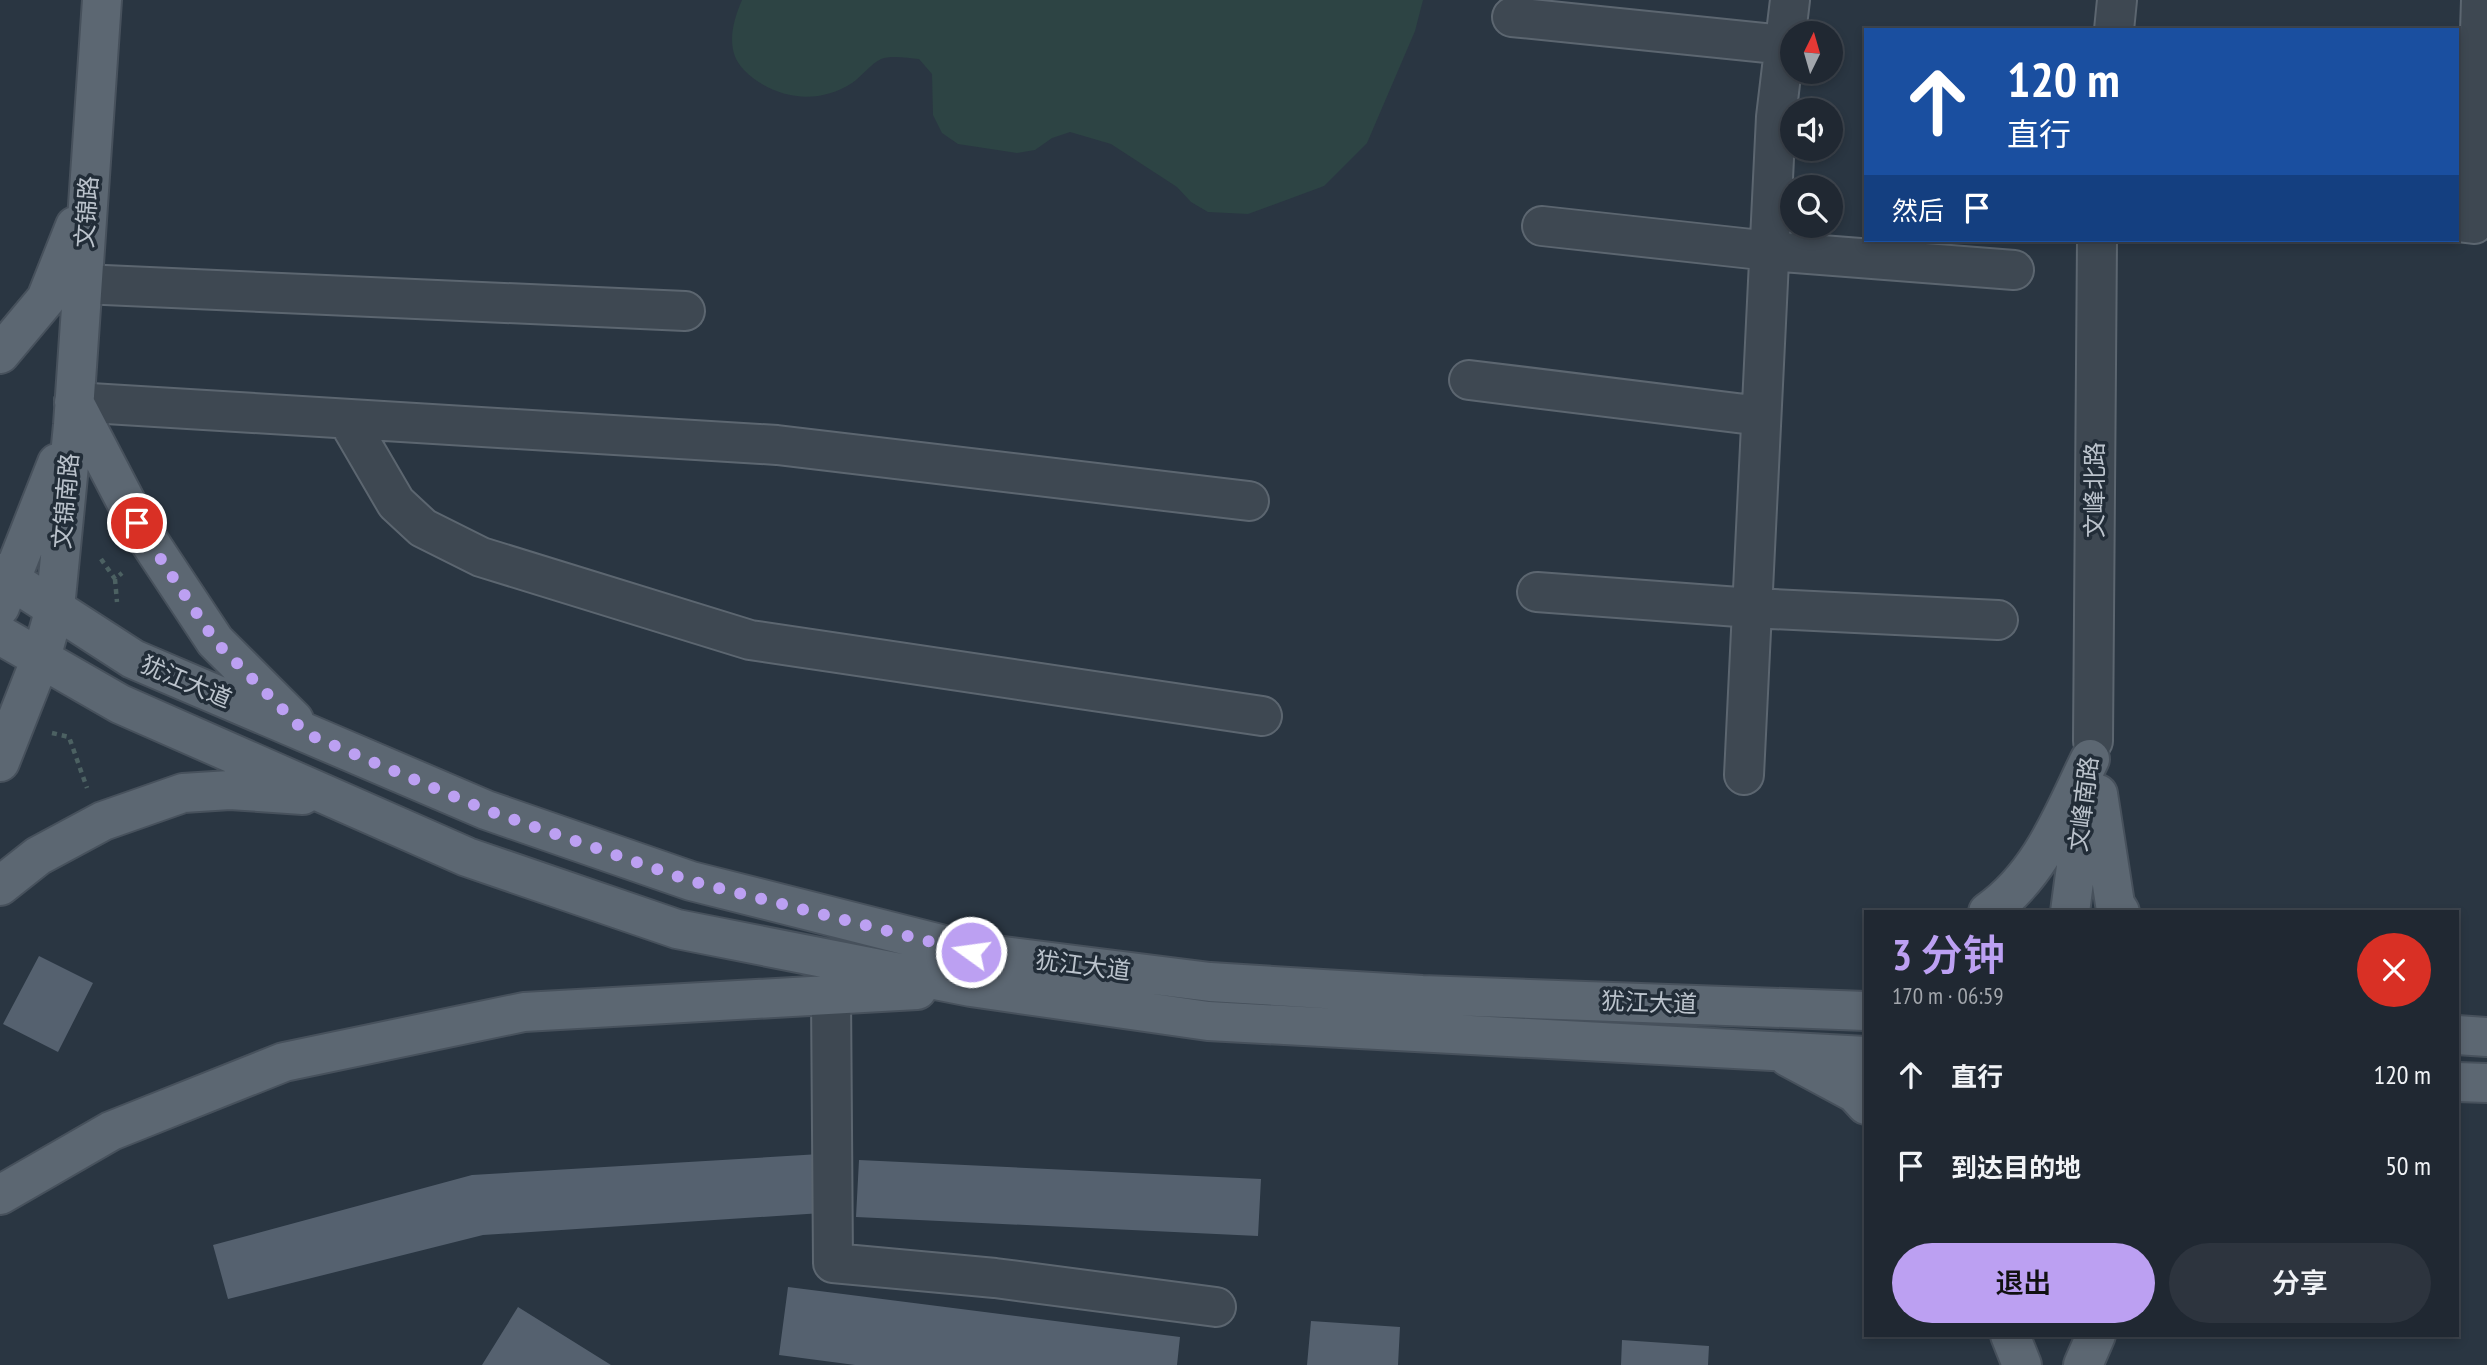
<!DOCTYPE html>
<html lang="zh">
<meta charset="utf-8">
<style>
:root{--surface:#202832;--page:#2d343e;--text:#f1f3f6;--muted:#a2a6ac;--line:#3d444d;--accent:#bca0f2}
body{margin:0;font-family:"PT Sans Narrow","Noto Sans SC",sans-serif;background:var(--page);color:var(--text);height:100vh;display:flex;flex-direction:column;font-size:26px;white-space:nowrap}
*{box-sizing:border-box;margin:0}
p{font-size:23px;color:var(--muted)}
.icon{flex:none;width:38px;height:38px;fill:none;stroke:currentColor;stroke-width:2;stroke-linecap:round;stroke-linejoin:round}
.map{position:relative;flex:1;overflow:hidden}
.sheet{position:absolute;left:1864px;top:910px;width:595px;height:427px;display:flex;flex-direction:column;background:var(--surface);border-radius:0px;box-shadow:0 4px 10px #0003,0 0 0 2px var(--line)}
.sheet>*{flex:none}
.banner{position:absolute;left:1864px;top:28px;width:595px;height:214px;border-radius:0px;box-shadow:0 4px 10px #0003,0 0 0 2px var(--line);background:#1a4fa0;color:#fff;overflow:hidden}
.needle{width:46px;rotate:5deg}
.fabs{position:absolute;left:1780px;top:21px;display:grid;gap:14px}
.fabs a{display:grid;place-items:center;width:63px;height:63px;border-radius:50%;background:var(--surface);box-shadow:0 4px 10px #0003,0 0 0 2px var(--line);font-size:35px}
.pin{position:absolute;display:grid;place-items:center;width:60px;height:60px;color:#fff;margin:-30px;border:4px solid #fff;border-radius:50%;box-shadow:0 2px 7px #0007}
.me{position:absolute;width:77px;margin:-38px;rotate:284deg;stroke-linejoin:round;filter:drop-shadow(0 0 5px #0008)}
.turn{display:flex;align-items:center;gap:24px;height:147px;padding:0 28px;font-size:32px}
.turn .icon{width:91px;height:91px;stroke-width:2.5}
.turn b{display:block;font-size:49px;line-height:60px}
.then{display:flex;align-items:center;height:66px;padding:0 28px;background:#0003;gap:14px;font-size:26px}
.round{display:grid;place-items:center;flex:none;width:74px;height:74px;border-radius:37px;background:var(--page)}
.overview{display:flex;align-items:center;justify-content:space-between;height:119px;padding:0 28px}
h1{font-size:42px;font-weight:600;line-height:52px;color:var(--accent)}
.cta{display:flex;gap:14px;margin-top:auto;padding:14px 28px}
.cta a{flex:1;height:80px;border-radius:42px;background:var(--accent);color:#111;font-size:28px;font-weight:600;line-height:80px;text-align:center}
.cta a+a{background:var(--page);color:var(--text)}
ul{padding:0;list-style:none}
li{display:flex;align-items:center;gap:21px;height:91px;padding:0 28px}
li div{flex:1}
li b{display:block;font-size:26px}
li em{font-style:normal}
.map>svg:first-child{display:block}
.green{fill:#2d4444}
.building{fill:#55616f}
.lines{fill:none;stroke-linecap:round;stroke-linejoin:round}
.minor-casing{stroke:#5c6670;stroke-width:42}
.major-casing{stroke:#47515c;stroke-width:42}
.path{stroke:#4c6162;stroke-width:4.5;stroke-dasharray:5 5;stroke-linecap:butt}
.minor{stroke:#3e4852;stroke-width:38}
.major{stroke:#5c6772;stroke-width:38}
.route{stroke:#bca0f2;stroke-width:12;stroke-dasharray:0 21.6}
.labels{text-anchor:middle;stroke-width:7;stroke-linejoin:round;paint-order:stroke}
.street-label{font-size:24px;fill:#bbc3cc;stroke:#222d38}
</style>
<div class="map">
<svg width="2487" height="1365" viewBox="0 0 2487 1365">
<rect width="100%" height="100%" fill="#2a3642"/>
<path class="green" d="M742 0H1423L1415 31 1367 143 1324 186 1248 214 1208 212 1191 202 1177 187 1111 144 1070 132 1052 138 1035 150 1017 153 958 144 942 133 933 115 932 74 919 59C908 58 892 55 881 59 872 63 861 77 852 83 817 106 773 99 744 70 725 51 732 23 742 0Z"/>
<path class="building" d="M39 956 93 983 58 1052 3 1024Z
M820 1154 822 1213 483 1235 228 1299 213 1245 472 1175Z
M859 1160 1261 1179 1258 1236 856 1217Z
M788 1287 1180 1337 1177 1365H855L779 1355Z
M518 1307 611 1365H482Z
M1311 1321 1400 1327 1398 1365H1307Z
M1622 1340 1709 1346 1708 1365H1621Z"/>
<g class="lines">
<g class="minor-casing">
<path id="minor" d="M1512 17 1785 45
M2114 30 2117 0
M2457 222 2474 224 2481 0
M1542 226 1770 251 2014 270
M82 284 685 311
M1469 380 1761 416
M74 402 777 445 1249 501
M347 419 396 503 423 528 481 557 750 640 1262 716
M1537 592 1752 608 1998 620
M2093 741 2097 240
M1744 775 1776 117 1790 0
M831 996 833 1263 995 1278 1216 1307"/>
</g>
<g class="major-casing">
<path id="major" d="M0 354 46 299 75 226
M74 402 137 523 215 641 294 720
M0 573 133 659 486 810 691 881 972 952 1210 982 1422 995 1866 1011
M0 607 57 463
M0 635 120 704 467 857 677 929 971 987 1208 1021 1866 1056
M0 762 41 658 55 608 73 425 102 0
M2098 794 2115 904 2120 912
M0 886 38 856 103 821 183 793 230 790 303 795
M1988 912C2041 875 2063 814 2090 759
M2070 912 2086 791
M2457 1035 2487 1037
M1788 1057 1855 1093 1866 1105
M2457 1082 2487 1083
M0 1195 111 1131 284 1062 524 1012 917 990
M2010 1335 2022 1365
M2083 1365 2096 1335"/>
</g>
<path class="path" d="M101 559 115 579 122 573
M115 579 117 602
M52 733 69 737 87 788"/>
<use href="#minor" class="minor"/>
<use href="#major" class="major"/>
</g>
<g class="lines">
<path class="route" d="M137 523 215 641 307 734 486 810 691 881 971 952"/>
</g>
<g class="labels">
<g class="street-label">
<text transform="translate(87 212) rotate(-86)" y="8">文锦路</text>
<text transform="translate(2095 490) rotate(-90)" y="8">文峰北路</text>
<text transform="translate(66 501) rotate(-85)" y="8">文锦南路</text>
<text transform="translate(186 682) rotate(23)" y="8">犹江大道</text>
<text transform="translate(2084 804) rotate(-83)" y="8">文峰南路</text>
<text transform="translate(1083 966) rotate(7)" y="8">犹江大道</text>
<text transform="translate(1649 1003) rotate(2)" y="8">犹江大道</text>
</g>
</g>
</svg>
<div class="fabs">
<a><svg class="needle" viewBox="-14 -14 28 28"><path d="M0-13l5 13h-10z" fill="#e53935"/><path d="M0 13l5-13h-10z" fill="#a2a6ac"/></svg></a>
<a><svg class="icon" aria-label="sound" viewBox="0 0 24 24"><path d="M4 9h4l5-4v14l-5-4H4zM17 9q2 3 0 6"/></svg></a>
<a><svg class="icon" aria-label="search" viewBox="0 0 24 24"><circle cx="10" cy="10" r="6"/><path d="M15 15l6 6"/></svg></a>
</div>
<div class="pin" style="left:137px;top:523px;background:#d93025"><svg class="icon" aria-label="arrive" viewBox="0 0 24 24"><path d="M6 21V4h12l-3 4 3 4H6"/></svg></div>
<svg class="me" style="left:971px;top:952px" viewBox="-20 -20 40 40"><circle r="17" fill="#bca0f2" stroke="#fff" stroke-width="3"/><path d="M0-11L8 9 0 5-8 9z" fill="#fff"/></svg>
<div class="banner">
<div class="turn"><svg class="icon" aria-label="ahead" viewBox="0 0 24 24"><path d="M12 20V5M6 11l6-6 6 6"/></svg><div><b>120 m</b>直行</div></div>
<div class="then">然后<svg class="icon" aria-label="arrive" viewBox="0 0 24 24"><path d="M6 21V4h12l-3 4 3 4H6"/></svg></div>
</div>
<section class="sheet">
<div class="overview"><div><h1>3 分钟</h1><p>170 m · 06:59</p></div><a class="round" style="background:#d93025;color:#fff"><svg class="icon" aria-label="close" viewBox="0 0 24 24"><path d="M6 6l12 12M18 6L6 18"/></svg></a></div>
<ul>
<li><svg class="icon" aria-label="ahead" viewBox="0 0 24 24"><path d="M12 20V5M6 11l6-6 6 6"/></svg><div><b>直行</b></div><em>120 m</em></li>
<li><svg class="icon" aria-label="arrive" viewBox="0 0 24 24"><path d="M6 21V4h12l-3 4 3 4H6"/></svg><div><b>到达目的地</b></div><em>50 m</em></li>
</ul>
<div class="cta"><a>退出</a><a>分享</a></div>
</section>
</div>
